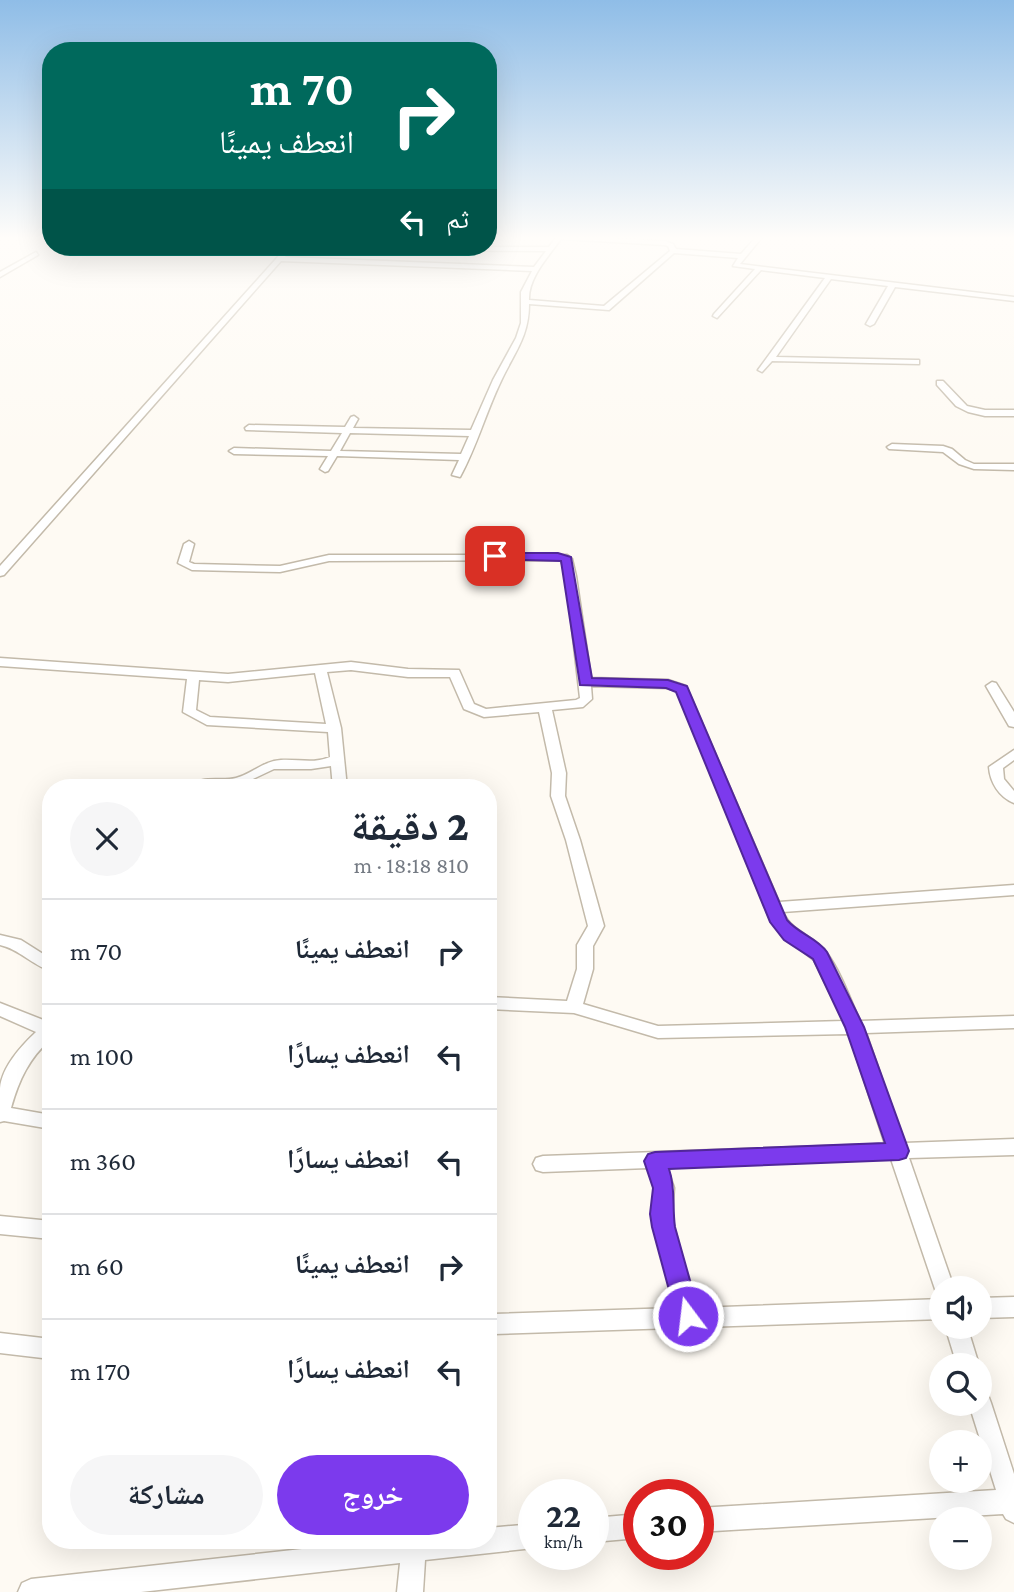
<!DOCTYPE html>
<html lang="ar">
<meta charset="utf-8">
<style>
:root{--surface:#fff;--page:#f6f6f7;--text:#1f2937;--muted:#747a83;--line:#e0e1e3;--accent:#7c3aed}
body{margin:0;font-family:"Crimson Pro","Noto Naskh Arabic",serif;background:var(--page);color:var(--text);direction:rtl;height:100vh;display:flex;flex-direction:column;font-size:26px;white-space:nowrap}
*{box-sizing:border-box;margin:0}
p{font-size:23px;color:var(--muted)}
.icon{flex:none;width:38px;height:38px;fill:none;stroke:currentColor;stroke-width:2;stroke-linecap:round;stroke-linejoin:round}
.map{position:relative;flex:1;overflow:hidden;direction:ltr}
.sheet{position:absolute;left:42px;top:779px;width:455px;height:770px;display:flex;flex-direction:column;background:var(--surface);border-radius:28px;box-shadow:0 7px 28px #0002;direction:rtl}
.sheet>*{flex:none}
.guide{position:absolute;left:42px;top:42px;width:455px;height:214px;border-radius:28px;box-shadow:0 7px 28px #0002;direction:rtl;background:#00695c;color:#fff;overflow:hidden}
.tools{position:absolute;left:929px;top:1276px;display:grid;gap:14px}
.tools a{display:grid;place-items:center;width:63px;height:63px;border-radius:50%;background:var(--surface);box-shadow:0 7px 28px #0002;font-size:35px}
.speed{position:absolute;left:518px;top:1479px;display:flex;gap:14px;font-size:35px;font-weight:700;text-align:center}
.speed>*{display:grid;place-content:center;width:91px;height:91px;border-radius:50%;background:var(--surface);box-shadow:0 7px 28px #0002;line-height:1}
.speed small{font-size:18px;font-weight:400}
.speed .limit{border:10px solid #d22;background:#fff;color:#111}
.pin{position:absolute;display:grid;place-items:center;width:60px;height:60px;color:#fff;margin:-30px;border-radius:14px;box-shadow:0 4px 10px #0006}
.me{position:absolute;width:77px;margin:-38px;rotate:345deg;stroke-linejoin:round;filter:drop-shadow(0 0 5px #0008)}
.turn{display:flex;align-items:center;gap:24px;height:147px;padding:0 28px;font-size:32px}
.turn .icon{width:91px;height:91px;stroke-width:2.5}
.turn b{display:block;font-size:49px;line-height:60px}
.then{display:flex;align-items:center;height:66px;padding:0 28px;background:#0003;gap:14px;font-size:26px}
.round{display:grid;place-items:center;flex:none;width:74px;height:74px;border-radius:37px;background:var(--page)}
.summary{display:flex;align-items:center;justify-content:space-between;height:119px;padding:0 28px}
h1{font-size:42px;font-weight:800;line-height:52px}
.action{display:flex;gap:14px;margin-top:auto;padding:14px 28px}
.action a{flex:1;height:80px;border-radius:42px;background:var(--accent);color:#fff;font-size:28px;font-weight:800;line-height:80px;text-align:center}
.action a+a{background:var(--page);color:var(--text)}
ul{padding:0;list-style:none}
li{display:flex;align-items:center;gap:21px;height:105px;padding:0 28px;border-top:2px solid var(--line)}
li div{flex:1}
li b{display:block;font-size:26px}
li em{font-style:normal}
.map>svg:first-child{display:block}
.lines{fill:none;stroke-linecap:round;stroke-linejoin:round}
.street-casing{stroke:#c3baaa;stroke-width:3}
.street{fill:#fff;fill-rule:evenodd}
.route{fill:#7c3aed;stroke:#51269a;stroke-width:2}
</style>
<div class="map">
<svg width="1014" height="1592" viewBox="0 0 1014 1592">
<rect width="100%" height="100%" fill="#fefaf3"/>
<g class="lines">
<g class="street-casing">
<path id="street" d="M557 236 665 241 673 244 676 249 741 254 757 236H763L740 264 1014 297V301L895 287 874 324 870 326 866 324 888 286 831 279 776 357 916 360H919V364L772 361 762 372 758 370 825 278 761 270 717 318 713 316 714 314 755 269 733 266 738 258 674 253 609 310 529 304C529 337 514 353 501 381 486 412 477 446 460 477L452 475 459 460 337 456 328 471 325 472 320 469 328 456 234 454 229 451 234 448 331 451 342 433 246 430 245 428 249 425 345 427 351 417 354 416 358 419 353 428 471 430 493 380 516 338 521 323V292L532 271 281 261 4 575 0 576V566L284 250 141 249 138 247H549ZM561 239 664 245 668 246 670 251 604 306 529 300C528 278 548 257 561 239ZM291 250 546 251 534 267 285 257ZM350 433 469 436 461 454 340 451Z
M36 252 38 255 0 277V272Z
M937 381H943L967 406 985 410H1014V416H985L968 412 956 406 937 385Z
M892 444 943 446 952 449 965 460 974 464H1014V470L974 469 959 464 943 452 889 449 887 447Z
M189 541 194 544 189 562 194 564 280 566 329 555H567L572 559 576 576 591 678 668 680 686 686 779 902 1014 885V895L783 912C792 933 814 935 826 952 841 972 850 999 860 1021L1014 1016V1028L866 1033 904 1143 1014 1139V1155L909 1158 954 1288H942V1296L937 1295 891 1159 667 1167 674 1188 672 1214 674 1227 696 1308 942 1299V1319L494 1334 488 1332V1316L494 1314 675 1308 654 1227 652 1214 654 1188 648 1168 543 1172 536 1170 533 1164 536 1158 543 1156 885 1144 849 1034 658 1038 574 1013 488 1009V997L567 1001 577 969V945L588 926 566 840 551 796 552 773 539 712 484 717 464 709 450 677H408L351 670 327 672 341 728 347 788H333L331 766 311 769H274L238 786 188 788C202 774 219 782 236 778 252 774 263 761 281 760 298 759 314 764 330 757L328 732 207 725 183 712 187 679 0 666V658L228 674 351 662 408 669 459 670 474 704 486 709 576 700 580 698 566 576 561 560 329 561 280 572 192 570 178 563 184 544ZM315 673 326 724 210 717 196 710 199 680 228 682ZM591 686 667 688 677 691 771 922 783 936 814 960 844 1021 658 1026 583 1004 593 969V946L604 926 580 840 565 796 566 773 552 710 583 707 592 699Z
M992 682 996 683 1014 712V727L1009 726 986 686Z
M1014 750V760L1003 768 1004 779 1014 791V803C999 797 990 782 989 767Z
M0 935 21 940 51 959V971C32 965 19 949 0 945Z
M0 1003 51 1023V1039C29 1058 19 1080 11 1108L51 1115V1129L4 1121 0 1122C0 1111 0 1099 0 1088 2 1067 21 1046 36 1032L0 1016Z
M0 1216 51 1221V1239L0 1234Z
M1014 1297V1317L980 1318V1298Z
M945 1326H967L979 1365H957Z
M0 1333 51 1339V1359L0 1353Z
M980 1392 988 1395 991 1403 1014 1474V1523L1006 1519 1003 1514 698 1532V1508L996 1490 969 1404H980Z
M639 1514V1538L593 1542V1518Z
M534 1524V1548L425 1560 423 1592H397L400 1563 141 1592H18L22 1583 31 1579 384 1540H488V1528Z"/>
</g>
<use href="#street" class="street"/>
</g>
<linearGradient id="sky" x2="0" y2="1"><stop stop-color="#8fbde7"/><stop offset="0.52" stop-color="#fffdfa"/><stop offset="1" stop-color="#fffdfa" stop-opacity="0"/></linearGradient>
<rect width="1014" height="458" fill="url(#sky)"/>
<path class="route" d="M495 553H558L571 557 592 678 668 680 687 686 787 920C799 934 817 938 827 952L864 1027 909 1151 906 1158 899 1160 669 1169C676 1189 672 1207 675 1227L700 1316 696 1324 688 1327 679 1324 676 1316 652 1227 650 1214 653 1188 644 1161 648 1154 655 1152 885 1143 845 1027 813 959 784 940 770 922 676 692 666 688 580 685 561 561 491 559 489 556Z"/>
</svg>
<div class="tools">
<a><svg class="icon" aria-label="sound" viewBox="0 0 24 24"><path d="M4 9h4l5-4v14l-5-4H4zM17 9q2 3 0 6"/></svg></a>
<a><svg class="icon" aria-label="search" viewBox="0 0 24 24"><circle cx="10" cy="10" r="6"/><path d="M15 15l6 6"/></svg></a>
<a>+</a>
<a>−</a>
</div>
<div class="speed"><div>22<small>km/h</small></div><div class="limit">30</div></div>
<div class="pin" style="left:495px;top:556px;background:#d93025"><svg class="icon" aria-label="arrive" viewBox="0 0 24 24"><path d="M6 21V4h12l-3 4 3 4H6"/></svg></div>
<svg class="me" style="left:688px;top:1316px" viewBox="-20 -20 40 40"><circle r="17" fill="#7c3aed" stroke="#fff" stroke-width="3"/><path d="M0-11L8 9 0 5-8 9z" fill="#fff"/></svg>
<div class="guide">
<div class="turn"><svg class="icon" aria-label="right" viewBox="0 0 24 24"><path d="M7 20v-9h11M14 6l5 5-5 5"/></svg><div><b>70 m</b>انعطف يمينًا</div></div>
<div class="then">ثم<svg class="icon" aria-label="left" viewBox="0 0 24 24"><path d="M17 20v-9H6M10 6l-5 5 5 5"/></svg></div>
</div>
<section class="sheet">
<div class="summary"><div><h1>2 دقيقة</h1><p>810 m · 18:18</p></div><a class="round"><svg class="icon" aria-label="close" viewBox="0 0 24 24"><path d="M6 6l12 12M18 6L6 18"/></svg></a></div>
<ul>
<li><svg class="icon" aria-label="right" viewBox="0 0 24 24"><path d="M7 20v-9h11M14 6l5 5-5 5"/></svg><div><b>انعطف يمينًا</b></div><em>70 m</em></li>
<li><svg class="icon" aria-label="left" viewBox="0 0 24 24"><path d="M17 20v-9H6M10 6l-5 5 5 5"/></svg><div><b>انعطف يسارًا</b></div><em>100 m</em></li>
<li><svg class="icon" aria-label="left" viewBox="0 0 24 24"><path d="M17 20v-9H6M10 6l-5 5 5 5"/></svg><div><b>انعطف يسارًا</b></div><em>360 m</em></li>
<li><svg class="icon" aria-label="right" viewBox="0 0 24 24"><path d="M7 20v-9h11M14 6l5 5-5 5"/></svg><div><b>انعطف يمينًا</b></div><em>60 m</em></li>
<li><svg class="icon" aria-label="left" viewBox="0 0 24 24"><path d="M17 20v-9H6M10 6l-5 5 5 5"/></svg><div><b>انعطف يسارًا</b></div><em>170 m</em></li>
</ul>
<div class="action"><a>خروج</a><a>مشاركة</a></div>
</section>
</div>
